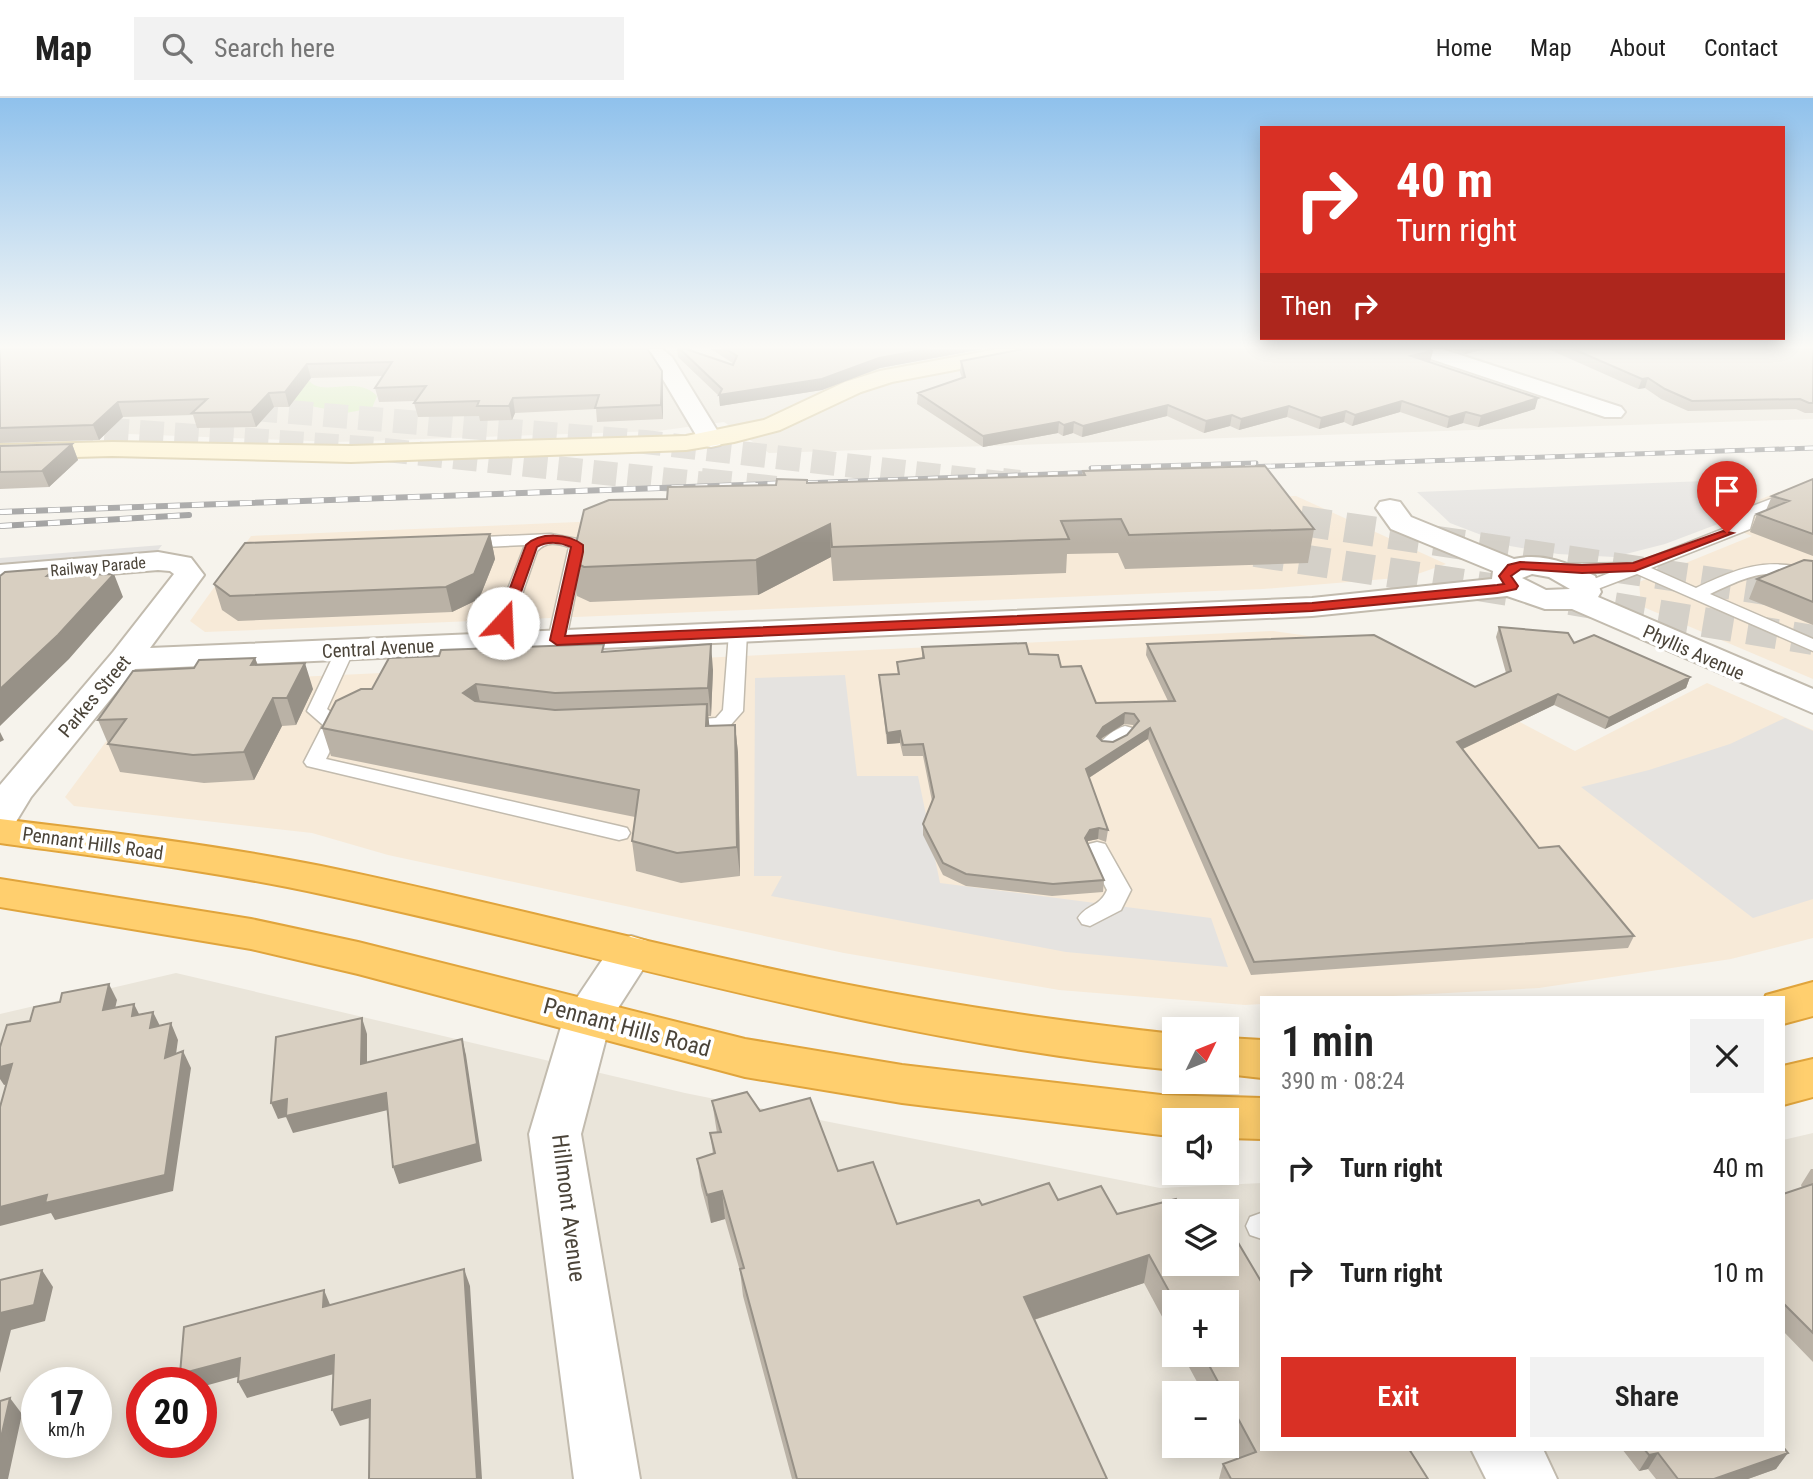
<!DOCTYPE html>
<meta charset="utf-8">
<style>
:root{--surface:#fff;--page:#f2f2f2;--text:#222;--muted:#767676;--line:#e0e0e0;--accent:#d93025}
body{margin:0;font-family:"Roboto Condensed",sans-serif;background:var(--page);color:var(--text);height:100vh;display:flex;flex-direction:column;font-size:26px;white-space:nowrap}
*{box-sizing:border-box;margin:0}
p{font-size:23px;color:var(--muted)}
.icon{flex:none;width:38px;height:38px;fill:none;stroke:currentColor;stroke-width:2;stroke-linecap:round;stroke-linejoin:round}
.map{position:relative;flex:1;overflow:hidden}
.side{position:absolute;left:1260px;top:898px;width:525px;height:455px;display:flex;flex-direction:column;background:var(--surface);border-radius:0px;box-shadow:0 4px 18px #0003}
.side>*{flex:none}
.banner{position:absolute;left:1260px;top:28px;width:525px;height:214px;border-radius:0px;box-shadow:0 4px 18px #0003;background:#d93025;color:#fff;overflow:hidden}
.needle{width:46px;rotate:47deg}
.fabs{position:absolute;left:1162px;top:919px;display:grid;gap:14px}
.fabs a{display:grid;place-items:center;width:77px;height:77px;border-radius:0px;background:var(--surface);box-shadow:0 4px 18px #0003;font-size:35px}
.speed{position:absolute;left:21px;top:1269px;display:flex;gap:14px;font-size:35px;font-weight:700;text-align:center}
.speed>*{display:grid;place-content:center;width:91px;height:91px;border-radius:50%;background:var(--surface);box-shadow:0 4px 18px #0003;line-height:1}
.speed small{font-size:18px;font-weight:400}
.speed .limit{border:10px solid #d22;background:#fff;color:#111}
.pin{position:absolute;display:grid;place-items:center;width:60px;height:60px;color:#fff;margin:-72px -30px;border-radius:50% 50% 50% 0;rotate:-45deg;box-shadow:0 0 7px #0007}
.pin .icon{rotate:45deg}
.me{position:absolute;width:77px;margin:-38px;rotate:20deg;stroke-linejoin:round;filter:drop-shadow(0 0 5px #0008)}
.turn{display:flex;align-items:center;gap:24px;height:147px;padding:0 21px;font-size:32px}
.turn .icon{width:91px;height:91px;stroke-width:2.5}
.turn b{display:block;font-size:49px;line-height:60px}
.then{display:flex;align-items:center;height:66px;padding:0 21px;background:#0003;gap:14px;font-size:26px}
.round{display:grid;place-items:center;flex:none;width:74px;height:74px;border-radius:0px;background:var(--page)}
.overview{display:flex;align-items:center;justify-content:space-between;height:119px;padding:0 21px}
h1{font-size:42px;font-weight:600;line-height:52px}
.button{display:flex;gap:14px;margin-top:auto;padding:14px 21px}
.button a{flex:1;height:80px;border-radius:0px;background:var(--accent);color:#fff;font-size:28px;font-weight:600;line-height:80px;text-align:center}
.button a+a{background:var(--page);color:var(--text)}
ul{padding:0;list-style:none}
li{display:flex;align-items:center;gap:21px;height:105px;padding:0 21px}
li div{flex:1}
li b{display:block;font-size:26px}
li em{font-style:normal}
header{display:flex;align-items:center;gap:42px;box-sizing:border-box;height:98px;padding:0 35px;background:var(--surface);border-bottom:2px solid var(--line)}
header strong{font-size:33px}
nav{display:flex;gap:38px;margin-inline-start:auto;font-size:24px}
.search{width:490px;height:63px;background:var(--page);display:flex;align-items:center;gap:18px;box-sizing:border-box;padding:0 24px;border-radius:0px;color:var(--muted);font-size:26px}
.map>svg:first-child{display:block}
.residential{fill:#eae5da;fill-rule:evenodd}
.commercial{fill:#f7ead8}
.green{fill:#d2eab5}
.parking{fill:#e5e3e0}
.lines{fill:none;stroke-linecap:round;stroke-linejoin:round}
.highway-tunnel-far1{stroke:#d4d0c8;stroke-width:24;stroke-dasharray:24 11;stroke-linecap:butt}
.highway-tunnel{stroke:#d4d0c8;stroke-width:30;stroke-dasharray:30 15;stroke-linecap:butt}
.lane-casing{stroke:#c2bbae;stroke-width:3}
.street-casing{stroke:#c2bbae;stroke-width:4}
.secondary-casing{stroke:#d6c79b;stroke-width:4}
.highway-casing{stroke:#e0a43c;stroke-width:4}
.lane{fill:#fff;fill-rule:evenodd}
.street{fill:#fff;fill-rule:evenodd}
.secondary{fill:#fff3cd;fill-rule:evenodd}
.highway{fill:#ffcf6e;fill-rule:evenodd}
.rail-far1-casing{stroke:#9a9a9a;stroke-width:5}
.rail-casing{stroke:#9a9a9a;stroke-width:6}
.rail-far1{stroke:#fff;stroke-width:3.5;stroke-dasharray:10;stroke-linecap:butt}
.rail{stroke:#fff;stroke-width:4.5;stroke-dasharray:12;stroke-linecap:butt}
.wall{fill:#bab2a6;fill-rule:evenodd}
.shaded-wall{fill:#979187}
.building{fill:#d8cfc1;stroke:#979187;stroke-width:2;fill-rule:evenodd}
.route{fill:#d93025;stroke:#8d1f18;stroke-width:2}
.labels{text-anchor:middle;stroke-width:7;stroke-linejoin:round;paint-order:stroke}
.far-street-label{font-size:16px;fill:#4b4439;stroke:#fff}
.street-label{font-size:19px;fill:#4b4439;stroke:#fff}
.near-street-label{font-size:23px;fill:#4b4439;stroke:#fff}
</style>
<header>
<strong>Map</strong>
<div class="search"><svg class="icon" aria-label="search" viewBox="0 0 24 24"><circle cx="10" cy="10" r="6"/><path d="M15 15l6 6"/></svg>Search here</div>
<nav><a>Home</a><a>Map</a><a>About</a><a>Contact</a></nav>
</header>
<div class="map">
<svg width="1813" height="1381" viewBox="0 0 1813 1381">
<rect width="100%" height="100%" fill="#f6f3ec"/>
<path class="residential" d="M0 251H1813V321L769 355 724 324 658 333 336 344 129 336 0 340Z
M176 875 685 995 1160 1090 1262 1085V1351H1783V1042L1813 1035V1381H0V916ZM1174 1113H1227V1166H1174ZM1174 1204H1227V1256H1174ZM37 1284H96V1344H37ZM142 1284H201V1344H142ZM1174 1295H1227V1348H1174Z"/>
<path class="commercial" d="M1813 380V581L1641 508 1639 484 1752 438 1724 427 1734 412Z
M1296 398 1446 466 1409 479 1263 491 205 534 190 523 251 438 811 414Z
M1273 533 1373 547 1575 653 1707 585 1813 632V840L1731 861 1539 890 1375 899 1262 900V906L1245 907 1059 892 844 855 388 757 312 735 74 708 65 699 145 591 171 585Z"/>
<path class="green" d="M306 278C319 304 354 274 377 298L372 310 346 315 306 307H263Z"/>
<path class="parking" d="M1731 382 1757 402 1722 403 1731 412 1728 421 1718 426 1665 446 1614 459 1558 456 1510 448 1450 425 1417 394Z
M162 447 156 455 0 468V460Z
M845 577 857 678H918L940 785 1211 820 1228 869 1066 854 771 798 782 778H754L755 580Z
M1785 620 1813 633V801L1753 820 1581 689 1649 672 1730 646Z"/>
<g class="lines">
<path class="highway-tunnel-far1" d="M219 308 645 344 1018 387
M0 324 376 351 718 387"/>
<path class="highway-tunnel" d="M701 385 786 394
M1002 385 1019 387
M1256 416 1813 499
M1255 454 1510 493
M1570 502 1813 542"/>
<g class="lane-casing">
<path id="lane" d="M1813 385V394L1754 417 1750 431 1651 470 1696 490C1739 470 1765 459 1813 472V482C1765 470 1753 476 1710 496L1813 541V553L1637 476 1587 495 1581 494 1579 490 1581 486 1612 474 1557 476 1549 471 1557 466 1637 465 1738 425 1742 412Z
M551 436 577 441 585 447 566 542 557 547 548 542 569 449C557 445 546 443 537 453L505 545 502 549H490L487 545 525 447 463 450 455 445 463 440Z
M738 530 747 535 743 613 728 630 676 631 673 627 676 623 716 620 723 612 729 535Z
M345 547 354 552 327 611 336 618H349L352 622 342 629 326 661 619 728 627 730 630 735 627 740 619 742 307 668 304 664 323 627 307 613 336 552Z
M1125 628 1132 630 1135 634C1127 645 1115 656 1101 652L1098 648C1104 639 1115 631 1125 628Z
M1097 744 1105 746 1131 792 1121 812 1090 828 1082 826 1078 820C1087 806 1100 809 1107 792L1086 751 1089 746Z
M1261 1115H1262V1141L1250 1137 1246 1128 1250 1119Z"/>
</g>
<g class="street-casing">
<path id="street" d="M639 251H662L672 259 723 342 720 347 711 349 702 347 655 268Z
M1410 251H1442L1621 309 1625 314 1621 319H1605L1413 255Z
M1390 402 1400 404 1411 419 1514 461C1543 454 1570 466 1595 478L1601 494 1598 499 1813 591V615L1572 511H1545L1507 498 1312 518 135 571 31 699 14 727 0 731V687L113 554 174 476 170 473 158 472 0 485V467L158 454 191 460 204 477 150 550 1312 500 1492 481 1493 473 1391 431 1376 410 1380 404ZM1532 476 1549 479 1570 491 1546 492 1522 480Z
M631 838 647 843 654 854 611 921 581 1036 640 1381H574L529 1036 564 919 615 843Z
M1471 1351H1543L1557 1381H1486Z"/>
</g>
<g class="secondary-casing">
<path id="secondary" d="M998 251H1044L1041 255 1034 257 892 284 861 294 780 332 734 344 686 352 351 364 112 358 0 361V347L112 344 351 348 686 338 764 322 845 284 880 273Z"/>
</g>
<g class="highway-casing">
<path id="highway" d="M0 721C107 734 215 747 321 768 499 805 675 853 854 888 960 909 1066 924 1174 936V972C884 944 605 857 321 796 215 773 107 760 0 745Z
M0 781 251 821 358 844 745 941 902 967 1161 997 1262 1000V1041L1227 1040V1022H1174V1038L1161 1037 902 1005 745 979 358 876 251 851 0 809Z
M1813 884V918L1783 926V900H1765L1766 897Z
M1227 940 1262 942V980L1227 976Z
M1813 961V999L1783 1007V968Z"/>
</g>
<use href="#lane" class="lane"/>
<use href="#street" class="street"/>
<use href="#secondary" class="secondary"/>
<use href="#highway" class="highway"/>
<g class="rail-far1-casing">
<path id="rail-far1" d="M1245 369 1813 350
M1091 370 1256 365
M748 387 1102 374"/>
</g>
<g class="rail-casing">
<path id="rail" d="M0 414 796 385
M0 428 189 417"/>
</g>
<use href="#rail-far1" class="rail-far1"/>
<use href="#rail" class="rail"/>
</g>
<path class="wall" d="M0 251 662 273 663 287V321L597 324 596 311 515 315 512 322 480 323 479 318 418 319 414 305 415 303 379 304 375 290 383 278 311 280 289 309H274L256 329 197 330 193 317 123 319 99 342 0 345Z
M677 251H686L733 267 734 266 711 251H982L880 270 822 292 720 308 719 298 678 259Z
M1451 251H1485L1465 256Z
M1548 251H1813V315H1805L1796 311 1688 313 1661 301 1645 290 1638 291Z
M961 263 1430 264H1428L1535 311 1478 329 1463 325 1447 330 1400 314 1352 328 1344 324 1319 331 1287 319 1239 332 1230 328 1204 335 1167 318 1082 339 1073 335 1063 338 1058 335 983 349 917 306 918 295 962 280 960 274Z
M72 346 78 362 49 389 0 391V348Z
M1083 373 1314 431 1308 465 1125 471 1118 455 1067 456 1066 475 833 483 831 459 758 497 590 504 577 498 572 463 667 401 807 385 1082 377Z
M1813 381V458L1750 434 1757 416 1766 412 1772 398Z
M490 436 495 461 479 501 452 514 238 523 222 512 214 486Z
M1813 463V527L1749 501 1757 481Z
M1499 529 1574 545 1690 579 1686 590 1605 631 1554 607 1463 651 1539 750 1634 838 1628 850 1251 877 1148 641 1089 680 1108 732 1106 744 1098 741 1088 743 1087 746 1104 782 1103 794 1052 798 966 788 943 777 923 737V726L932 703 923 658H903L900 645 887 646 880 588 879 577 898 576 897 564 922 561V549L1029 556 1061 569 1096 605 1168 603 1146 557 1147 546 1475 589 1506 575 1496 539ZM1124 626 1133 627 1134 629 1127 637 1113 644 1102 643 1100 642 1102 640Z
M606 553 713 572 711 618H708L709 628 735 627 738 655 740 778 681 785 636 773 632 743 635 719 331 658 322 630 372 591Z
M255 560 258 567 313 591 296 627 282 628 254 682 204 685 120 674 98 622 194 570Z
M712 1003 760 1013 838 1073 897 1126 982 1107 1058 1102 1117 1116 1176 1101 1262 1351 1428 1381H1219L1223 1366 1237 1361 1227 1341V1295H1203L1182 1256H1227L1174 1204V1241L1144 1185 1034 1222 1107 1381H792L743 1198 740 1173 725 1121 711 1125 701 1088 697 1061 713 1056 710 1035H717Z
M1811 1071H1813V1264L1783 1233V1096L1802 1090 1801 1087Z
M1622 1351H1783L1776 1371 1748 1381H1656L1648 1371 1639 1373Z"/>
<path class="shaded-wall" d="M928 251H982L880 270 822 292 720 308 719 297 879 260Z
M1466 251H1485L1465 256Z
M1433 253 1430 264 1409 268 1411 258Z
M307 266 311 280 289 309 285 294Z
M662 273 663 287V321L661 307Z
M1648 280 1645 290 1638 291 1642 281Z
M269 295 274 309 256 329 251 314Z
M513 300 515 315 512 322 509 308Z
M1538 300 1535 311 1478 329 1481 318Z
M1402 303 1400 314 1352 328 1355 317Z
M118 304 123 319 99 342 93 327Z
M1168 307 1167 318 1082 339 1083 328Z
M1289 308 1287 319 1239 332 1241 321Z
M1346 313 1344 324 1319 331 1321 320Z
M1466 314 1463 325 1447 330 1449 319Z
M1232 317 1230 328 1204 335 1206 323Z
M1059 324 1058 335 983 349V338Z
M1074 324 1073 335 1063 338 1064 327Z
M72 346 78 362 49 389 42 373Z
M830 426 831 459 758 497 756 462Z
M490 436 495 461 479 501 452 514 446 489Z
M56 470 66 493 47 478Z
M114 476 123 499 69 561 0 628V591Z
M711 546 713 572 711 618 708 590Z
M255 560 264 586 251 567Z
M305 565 313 591 296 627 287 600Z
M1690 579 1686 590 1605 631 1609 620Z
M476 586 482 613 463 595Z
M1558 596 1554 607 1454 655 1457 644Z
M273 600 282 628 254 682 244 654Z
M707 606 710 633 706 628Z
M1125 615 1124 626 1102 640 1096 650 1097 638 1103 629Z
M735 627 738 655 740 778 737 749Z
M1150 630 1148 641 1084 683 1086 671Z
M900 633V645L887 646V635Z
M0 634 4 642 0 644Z
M1099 730 1098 741 1088 743 1084 752 1085 740 1090 732Z
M109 886 117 902 111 928 103 912Z
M134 906 142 922 132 918Z
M153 914 161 930H150Z
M362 920 367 936V983L361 966Z
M171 925 178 942 173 977 165 960Z
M462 941 466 957 482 1063 399 1086 393 1069Z
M183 953 191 970 173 1093 55 1122 51 1115 0 1128V1109Z
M12 966 22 983 4 987 0 981V969Z
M386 995 392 1011 293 1035 286 1019 278 1021 271 1005 287 1001Z
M722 1093 725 1121 711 1125 707 1097Z
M1149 1157 1144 1185 1021 1226 1024 1199Z
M464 1171 470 1188 482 1381H477Z
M42 1172 53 1189 45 1223 11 1232 0 1275V1215Z
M324 1192 331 1209H323Z
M334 1257 341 1274 247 1300 238 1284Z
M240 1260 248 1276 201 1289V1284H184L180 1276Z
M10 1300 22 1316 8 1381H0V1344Z
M370 1302 377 1318 340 1328 332 1312Z
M1658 1355 1648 1371 1639 1373 1649 1357Z
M1788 1355 1776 1371 1748 1381H1714Z"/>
<path class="building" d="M0 251H647L651 256 662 273 661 307 595 310 599 297 513 300 509 308H477L479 303 414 305 426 288 375 290 392 264 307 266 285 294 269 295 251 314 192 315 207 301 118 304 93 327 0 330Z
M680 251H686L733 267 737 258 726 251H928L879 260 822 281 719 297 722 291Z
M1023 251H1426L1433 253 1411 258 1538 300 1481 318 1466 314 1449 319 1402 303 1355 317 1346 313 1321 320 1289 308 1241 321 1232 317 1206 323 1168 307 1083 328 1074 324 1064 327 1059 324 983 338 918 295 965 279 961 263Z
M1573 251H1813V305H1809L1800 301 1692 303 1665 291 1648 280 1642 281Z
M72 346 42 373 0 374V348Z
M1265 368 1314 431 1129 437 1121 421 1061 423 1069 441 832 449 830 426 756 462 584 469 572 463 584 412 609 402 667 401 668 389 776 387 777 381 807 382V385L1085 377 1083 373Z
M1813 381V436L1757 416 1789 403 1772 398Z
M490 436 474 476 446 489 230 498 214 486 245 445Z
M1804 462 1813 463V504L1757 481Z
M56 470 47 478 114 476 58 537 0 591V478L5 474Z
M1499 529 1568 535 1574 545 1594 537 1690 579 1609 620 1558 596 1457 644 1539 750 1559 748 1634 838 1254 864 1150 630 1086 671 1108 732 1099 730 1090 732 1085 740 1104 782 1053 786 966 776 943 765 923 726 934 699 923 646 903 647 900 633 887 635 879 577 899 576 897 564 924 560 922 549 1026 545 1029 556 1058 557 1061 569 1081 568 1096 605 1175 603 1147 546 1374 537 1475 589 1511 573ZM1125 615 1134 616 1139 623 1127 637 1113 644 1102 643 1097 638 1103 629Z
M604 546 602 554 711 546 708 590 555 595 476 586 463 595 475 603 555 612 707 606 706 628 735 627 737 749 677 755 632 743 639 692 322 630 336 603 361 591H372L389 560 439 558 441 552Z
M255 560 251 567 305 565 287 600H273L244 654 193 657 108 646 126 621 98 622 133 573 194 570 199 562Z
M109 886 103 912 134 906 132 918 153 914 150 930 171 925 165 960 183 953 165 1077 45 1105 47 1097 0 1109V1009L12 966 0 969V949L7 927 30 923 34 909 60 904 62 895Z
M362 920 361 966 462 941 477 1046 393 1069 386 995 286 1018 287 1001 271 1005 276 939Z
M747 994 760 1013 810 1000 838 1073 873 1064 897 1126 979 1102 982 1107 1049 1085 1058 1102 1101 1088 1117 1116 1176 1101 1182 1113H1174V1166H1227V1132L1230 1131 1262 1185V1351H1409L1428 1381H1231L1223 1366 1256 1354 1227 1300V1295H1224L1203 1256H1227V1204H1175L1149 1157 1024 1199 1107 1381H797L740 1171 744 1170 722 1093 707 1097 697 1061 715 1055 710 1035 721 1034 712 1003Z
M1813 1086V1235L1783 1205V1096Z
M464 1171 477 1381H369L370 1302 332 1312 334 1257 238 1284 240 1260 180 1276 184 1229 324 1192 323 1209Z
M42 1172 34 1207 0 1215V1182Z
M10 1300 0 1344V1303Z
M1783 1349 1788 1355 1714 1381H1678L1658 1355 1649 1357 1644 1351H1783Z"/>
<linearGradient id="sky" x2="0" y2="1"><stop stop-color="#8fc1ec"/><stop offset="0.56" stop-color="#fbfaf6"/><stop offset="1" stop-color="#fbfaf6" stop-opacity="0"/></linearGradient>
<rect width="1813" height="445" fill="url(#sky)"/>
<path class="route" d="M1723 433 1733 435 1635 473 1582 475 1521 471 1511 478 1518 488 1516 491 1497 495 1312 513 557 547 550 542 571 449C560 444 547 443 537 449L510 525 503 529 497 525 526 447C540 434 568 435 583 447V454L565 538 1312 505 1497 487 1504 486 1499 478 1508 467 1520 464 1582 467 1633 465Z"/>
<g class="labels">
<g class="far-street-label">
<text transform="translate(98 468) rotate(-5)" y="6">Railway Parade</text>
</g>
<g class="street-label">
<text transform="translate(378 550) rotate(-3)" y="7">Central Avenue</text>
<text transform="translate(1694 554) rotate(24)" y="7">Phyllis Avenue</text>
<text transform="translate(94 598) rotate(-50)" y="7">Parkes Street</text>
<text transform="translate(93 745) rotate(8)" y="7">Pennant Hills Road</text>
</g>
<g class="near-street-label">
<text transform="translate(627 929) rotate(15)" y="8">Pennant Hills Road</text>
<text transform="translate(569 1110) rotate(83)" y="8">Hillmont Avenue</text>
</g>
</g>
</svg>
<div class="fabs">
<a><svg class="needle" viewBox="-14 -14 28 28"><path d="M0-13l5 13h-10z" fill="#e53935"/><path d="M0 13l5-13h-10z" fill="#767676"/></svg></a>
<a><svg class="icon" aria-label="sound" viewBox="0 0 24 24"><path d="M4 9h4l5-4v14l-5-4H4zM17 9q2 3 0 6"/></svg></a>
<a><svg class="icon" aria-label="layers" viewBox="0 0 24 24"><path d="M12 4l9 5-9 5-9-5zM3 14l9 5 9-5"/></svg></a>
<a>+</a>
<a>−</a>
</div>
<div class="speed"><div>17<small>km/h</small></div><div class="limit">20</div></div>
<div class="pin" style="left:1727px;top:435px;background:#d93025"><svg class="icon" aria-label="arrive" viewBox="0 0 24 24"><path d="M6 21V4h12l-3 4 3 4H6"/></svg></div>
<svg class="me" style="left:503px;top:525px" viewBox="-20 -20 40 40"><circle r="19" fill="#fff"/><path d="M0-13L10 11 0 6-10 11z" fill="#d93025"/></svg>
<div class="banner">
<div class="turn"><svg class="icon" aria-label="right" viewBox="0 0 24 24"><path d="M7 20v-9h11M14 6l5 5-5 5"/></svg><div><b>40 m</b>Turn right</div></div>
<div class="then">Then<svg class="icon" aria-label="right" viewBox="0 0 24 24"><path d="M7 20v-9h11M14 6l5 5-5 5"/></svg></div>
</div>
<section class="side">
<div class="overview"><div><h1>1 min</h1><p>390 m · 08:24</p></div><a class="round"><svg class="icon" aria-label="close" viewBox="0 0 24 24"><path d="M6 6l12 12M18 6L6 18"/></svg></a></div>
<ul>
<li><svg class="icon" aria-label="right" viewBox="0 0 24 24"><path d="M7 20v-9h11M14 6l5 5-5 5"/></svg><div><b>Turn right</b></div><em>40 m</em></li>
<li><svg class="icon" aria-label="right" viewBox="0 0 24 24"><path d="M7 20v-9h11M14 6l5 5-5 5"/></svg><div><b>Turn right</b></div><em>10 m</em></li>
</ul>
<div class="button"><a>Exit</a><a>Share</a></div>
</section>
</div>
